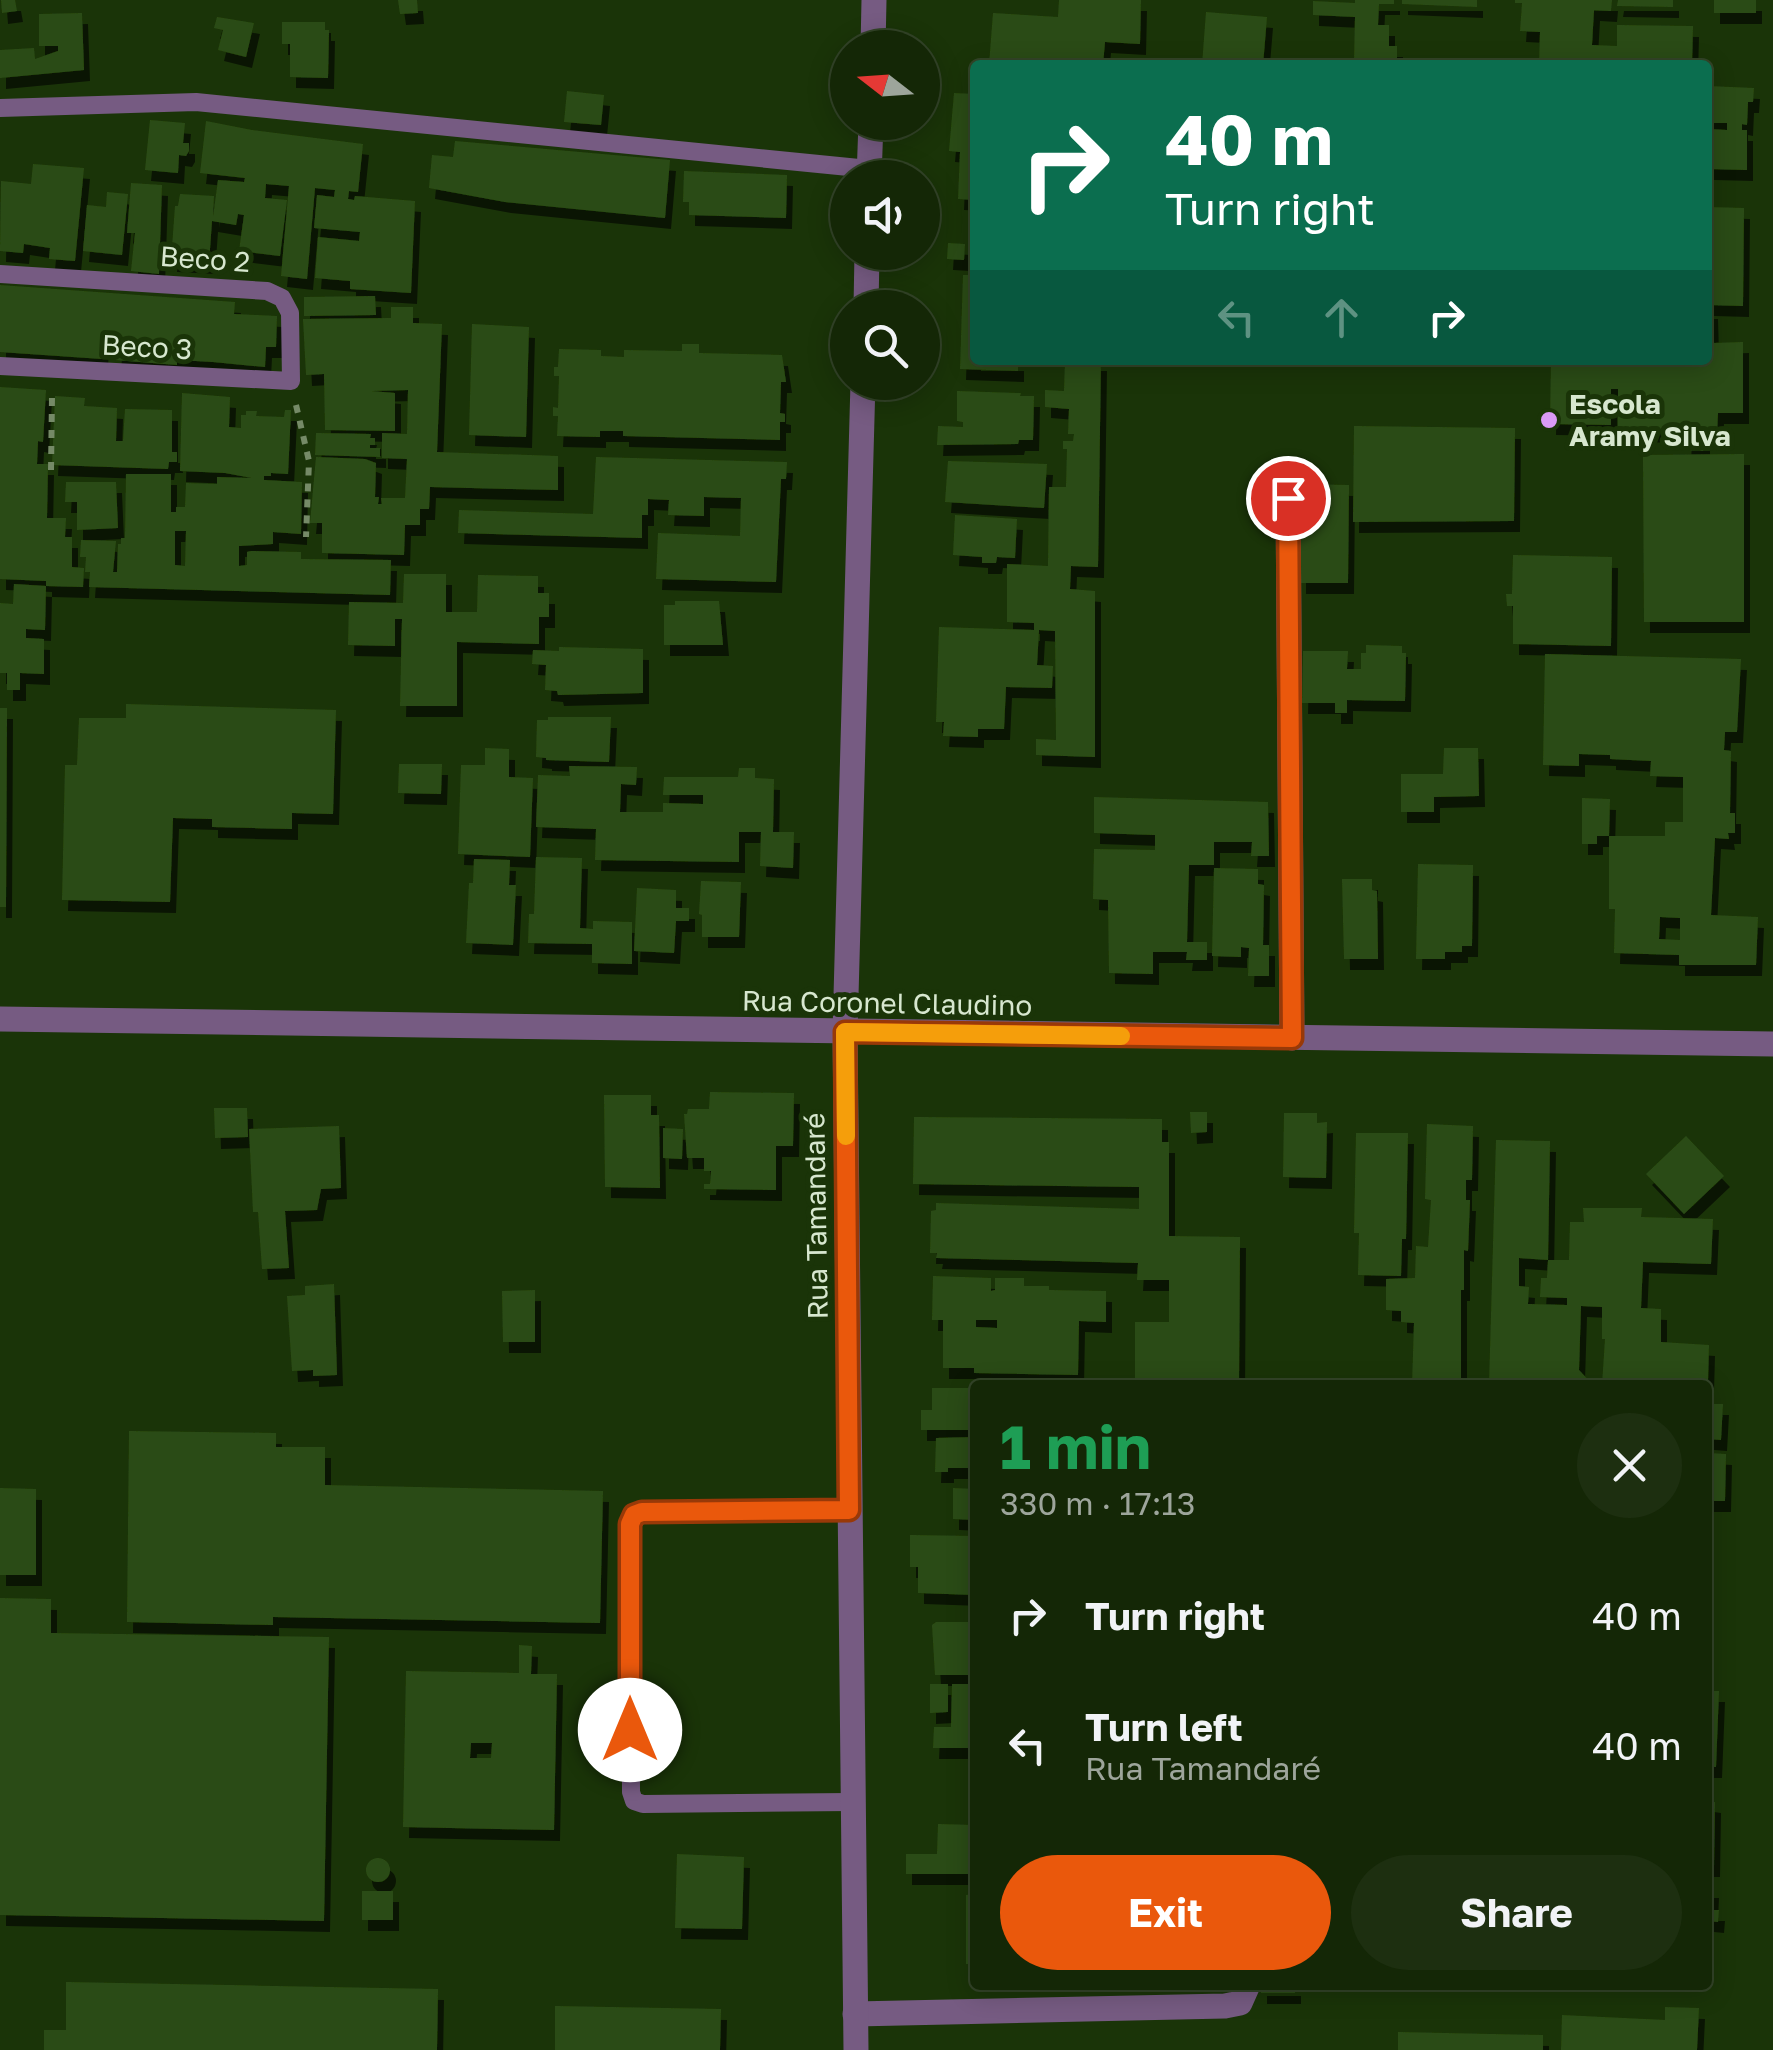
<!DOCTYPE html>
<meta charset="utf-8">
<style>
:root{--surface:#142706;--page:#1d2f10;--text:#f1f3f6;--muted:#9da59b;--line:#334428;--accent:#ea580c}
body{margin:0;font-family:"Golos Text",sans-serif;background:var(--page);color:var(--text);height:100vh;display:flex;flex-direction:column;font-size:38px;white-space:nowrap}
*{box-sizing:border-box;margin:0}
p{font-size:32px;color:var(--muted)}
.icon{flex:none;width:55px;height:55px;fill:none;stroke:currentColor;stroke-width:2;stroke-linecap:round;stroke-linejoin:round}
.map{position:relative;flex:1;overflow:hidden}
.side{position:absolute;left:970px;top:1380px;width:742px;height:610px;display:flex;flex-direction:column;background:var(--surface);border-radius:10px;box-shadow:0 5px 25px #0003,0 0 0 2px var(--line)}
.side>*{flex:none}
.guide{position:absolute;left:970px;top:60px;width:742px;height:305px;border-radius:10px;box-shadow:0 5px 25px #0003,0 0 0 2px var(--line);background:#0b6e4f;color:#fff;overflow:hidden}
.needle{width:65px;rotate:287deg}
.fabs{position:absolute;left:830px;top:30px;display:grid;gap:20px}
.fabs a{display:grid;place-items:center;width:110px;height:110px;border-radius:50%;background:var(--surface);box-shadow:0 5px 25px #0003,0 0 0 2px var(--line);font-size:50px}
.pin{position:absolute;display:grid;place-items:center;width:85px;height:85px;color:#fff;margin:-42px;border:5px solid #fff;border-radius:50%;box-shadow:0 2px 10px #0007}
.me{position:absolute;width:110px;margin:-55px;rotate:0deg;stroke-linejoin:round;filter:drop-shadow(0 0 8px #0008)}
.turn{display:flex;align-items:center;gap:35px;height:210px;padding:0 30px;font-size:45px}
.turn .icon{width:130px;height:130px;stroke-width:2.5}
.turn b{display:block;font-size:70px;line-height:85px}
.lanes{display:flex;align-items:center;height:95px;padding:0 30px;background:#0003;justify-content:center;gap:50px;direction:ltr}
.lanes .off{opacity:.35}
.round{display:grid;place-items:center;flex:none;width:105px;height:105px;border-radius:52px;background:var(--page)}
.headline{display:flex;align-items:center;justify-content:space-between;height:170px;padding:0 30px}
h1{font-size:60px;font-weight:700;line-height:75px;color:#1e9e55}
.button{display:flex;gap:20px;margin-top:auto;padding:20px 30px}
.button a{flex:1;height:115px;border-radius:60px;background:var(--accent);color:#fff;font-size:40px;font-weight:700;line-height:115px;text-align:center}
.button a+a{background:var(--page);color:var(--text)}
ul{padding:0;list-style:none}
li{display:flex;align-items:center;gap:30px;height:130px;padding:0 30px}
li div{flex:1}
li b{display:block;font-size:38px}
li em{font-style:normal}
.map>svg:first-child{display:block}
.building{fill:#2b4c14;fill-rule:evenodd;filter:url(#shadow)}
.lines{fill:none;stroke-linecap:round;stroke-linejoin:round}
.path{stroke:#758a67;stroke-width:6;stroke-dasharray:8 8;stroke-linecap:butt}
.service{stroke:#765b82;stroke-width:18}
.minor{stroke:#765b82;stroke-width:25}
.tertiary{stroke:#765b82;stroke-width:25}
.route-casing{stroke:#983908;stroke-width:25}
.route{stroke:#ea580c;stroke-width:18}
.slow{stroke:#f59e0b;stroke-width:18}
.poi-dot{fill:#da9af6;stroke:#1a3408;stroke-width:4}
.labels{text-anchor:middle;stroke-width:10;stroke-linejoin:round;paint-order:stroke}
.street-label{font-size:28px;fill:#d7e7cf;stroke:#1a3408}
.poi-label{font-size:28px;font-weight:bold;fill:#d7e7cf;stroke:#1a3408;text-anchor:start}
</style>
<div class="map">
<svg width="1773" height="2050" viewBox="0 0 1773 2050">
<defs>
<filter id="shadow"><feDropShadow dx="6" dy="11" stdDeviation="0" flood-color="#0009"/></filter>
</defs>
<rect width="100%" height="100%" fill="#1a3408"/>
<path class="building" d="M1 0H15L17 11 2 13Z
M398 0H417L418 13 400 14Z
M1059 0H1141L1140 44 1105 42 1103 65H989L993 13 1058 17Z
M1355 0H1394V4H1379L1378 25H1389V46H1397V63L1354 62 1355 17 1313 15V1L1355 3Z
M1402 0H1477V7L1402 4Z
M1515 0H1612L1611 11 1594 10 1592 45 1617 46V25L1693 26 1692 65H1539L1540 32 1520 31 1522 3H1515Z
M1618 0H1673V7L1617 6Z
M1714 0H1756V13H1714Z
M1206 12 1267 17 1263 65H1202Z
M82 13 84 70 0 78V50L34 48 35 59 58 51V46H39V14Z
M217 17 254 23 246 57 218 50 223 30 214 28Z
M282 22H325V30H329L328 78 290 77V44H282Z
M1708 86 1754 88 1753 102H1748L1747 125 1742 124V130H1747V170L1708 169V129L1727 130V123H1708Z
M567 91 604 95 601 125 564 122Z
M954 93 975 94V200L958 199 960 152 949 151Z
M150 120 185 123 183 143H189V151L186 156 179 155 178 173 145 170Z
M206 121 252 130 363 144 358 192 349 191 348 199 354 200 355 196 415 201 411 293 350 289V281L315 278 318 237 359 241 360 232 314 228 317 195 334 197 335 190 315 188 307 279 281 276 289 186 266 184 265 198 287 200 280 256 239 251 244 215 238 214 236 225 212 221 209 263 171 261 175 206H178L180 194 214 196 213 217 218 180 244 182 245 178 200 173Z
M455 141 670 160 665 218 505 202 429 188 432 155 453 157Z
M33 164 84 168 75 261 49 259 50 248 24 244 23 253 0 251 1 181 31 184Z
M684 171 787 175 786 218 689 215V202H683Z
M131 183 162 185 159 274 131 271 135 233H127Z
M107 192 128 194 122 255 83 251 87 205 106 207Z
M1708 207 1744 208 1743 306 1708 305Z
M948 243 965 244 964 260 947 259Z
M963 275H975V360H1018V371L960 369Z
M0 285 235 302 234 314 277 316 276 347H266L265 367 213 362 177 360V365L115 360 117 334H103L102 359 0 352Z
M375 296 376 315 304 316V297Z
M391 307H413V323L442 324 437 452 558 456V490L430 487 429 509H420V525H405L404 555 322 553V523H310L316 457 365 459 376 463 375 497H379L378 504H382L381 498H405L407 459 382 458V433L407 434 408 390 371 391 395 393V431L325 430 324 374 306 375 303 319 391 318Z
M1708 308H1712L1713 343 1743 342V413H1718L1717 433H1704V451L1685 450 1686 432 1618 431V389H1611V425L1550 424 1551 360H1611V366H1619V360H1708Z
M472 324 529 327 526 437 469 435Z
M682 344H699V353L782 355 786 382H781L780 413 785 414V422H780V440L623 436V431H600V437L557 436 558 416H553V407L558 408 559 376H554V367H558L559 349 601 350V356L624 357V350L682 351Z
M1065 360H1101L1098 567 1071 566 1070 589 1095 591V757L1036 755V739L1056 740 1055 631 1039 630 1037 665 1053 666 1052 688 1006 687 1004 729H978V737L943 736 944 722H936L939 627 1034 630V623L1007 622V564L1048 566 1049 487H1066L1067 449H1063V441H1073L1074 434H1068L1069 409 1045 407V390L1064 391Z
M0 387 46 390 43 442 38 441 37 464H48L47 518H66L65 537H72V567L84 568 83 587 46 586V581L0 579Z
M957 391 1021 393 1020 396H1034L1033 440H1019L1018 444 937 445 938 426 963 427V422L957 421Z
M182 393 230 397 229 427 241 428V415H246V411H257L256 416 284 417 285 410H291L288 474 271 473V476H264V480L302 482 301 534 273 532V544L239 546V566L247 565V552L251 551 301 552V559L391 560 390 595 89 587 90 572H85L86 557H80L81 540 116 541 113 572H117L118 544H121V538H125L126 474H171V512H176V507H185L186 483 217 484V477L252 478 225 473 180 471ZM175 531H186L185 566 175 565Z
M55 396 85 398 84 406 117 408 116 441H123L125 409 172 410V452H177V462H169L168 469 52 465Z
M1354 426 1515 428 1514 521 1353 522Z
M316 433 371 434 370 438H375V445H370V448H380V457L315 455Z
M1744 454V622H1644L1643 455Z
M596 457 787 462 786 479H781L776 582 656 579 658 533 740 536 741 498 704 497V516L668 515 669 500 648 499V515H642V538L458 533 459 510 593 514Z
M948 461 1047 464 1044 508 945 502Z
M66 482H116L118 528 77 530V502H65Z
M1300 484 1349 485 1348 583H1300Z
M955 515 1017 519 1015 558 997 557 996 563H982V557L953 555Z
M1513 555 1612 557 1611 646 1513 644V606H1507L1506 594H1512Z
M404 574H446V612H477L478 575 538 576V593H549V617H539V644L457 642V706H400L402 619H395V646L348 645 349 602 403 603Z
M14 584 46 586 45 630 26 629V638L44 639V674L20 673V690H7V673H0V603L13 604Z
M675 601H719L723 645H664V605H675Z
M1366 645 1402 646V653H1406L1405 701 1347 700V713H1335V703H1302L1303 651H1348L1347 669H1361V653H1366Z
M559 647 643 649V693L558 695 557 691 545 690 546 665 532 664 533 650 559 651Z
M1545 654 1741 659 1737 732H1725L1724 750 1731 751 1730 813H1735V833H1728L1729 839 1715 838 1711 915 1758 917 1756 965H1679V955L1614 953 1615 909H1609V836H1597V844H1582V798L1610 799 1609 836H1665V822H1683V777L1650 776 1651 761 1610 759V755L1579 754V766L1543 765ZM1660 917 1680 918V940L1659 939Z
M126 704 336 710 333 814 292 813V829L212 827V819L173 818 170 902 62 900 65 765H77L79 718H126Z
M0 708H7L6 907H0Z
M548 717H611L609 762 546 760V758L536 757 537 720H548Z
M485 748 509 749V777L533 778 530 857 458 854 461 765H485Z
M1444 748H1478L1479 796 1434 797V812H1401V774H1443Z
M399 764H442L441 794 398 793Z
M569 766 637 767 636 785 621 784 620 812H663V803L703 804V795H663L664 777H738L739 768H755V778L774 779 773 832H794L793 868 760 866 761 832H739V862L595 860 596 829 536 827 538 775 570 776Z
M1094 797 1268 802 1269 856H1251L1252 842H1214V865H1189L1187 942H1207V960H1186L1187 952H1153V974L1109 973 1108 900 1093 899 1094 849 1155 850V835L1094 833Z
M536 857 582 858 580 928 593 929V921L632 922V964L592 963V944L528 943 529 914H534Z
M474 859 510 860 509 885H516L513 945 466 943 469 883H473Z
M1418 864 1473 865 1472 946H1462V952H1445V959H1416Z
M1214 868 1258 869V884L1264 885 1263 945H1269V976H1248L1249 948 1241 947V957L1212 956Z
M1342 879H1372V890L1377 891 1378 959H1344Z
M701 881 741 882 739 937H702V915L699 914Z
M637 888 676 890V908H689V921H676L674 953 634 951Z
M710 1092 794 1093 793 1146H776V1190L704 1189V1184H710L711 1171H704V1158H687L684 1114H687L688 1109H709Z
M604 1095H651V1115H659L660 1188 605 1187Z
M214 1108H247L248 1137 215 1138Z
M1190 1112H1207V1132L1191 1133Z
M1284 1113H1317V1123L1327 1122 1326 1178 1283 1177Z
M914 1117 1162 1119V1142H1169V1236L1240 1237 1239 1385 1135 1383V1322H1169V1280H1137L1138 1263 936 1258 937 1253H930L931 1211 936 1210V1203L1139 1209V1187L913 1184Z
M1427 1124 1473 1126 1472 1180H1466V1200H1470L1468 1251 1464 1250V1290H1461V1381L1464 1385H1412L1414 1323 1401 1322V1311L1386 1310V1279L1415 1278 1416 1246 1428 1247 1431 1200 1425 1199Z
M339 1126 341 1188 321 1189 317 1210 285 1211 289 1268 262 1269 258 1212H253L249 1129Z
M663 1128 683 1129 682 1159 663 1158Z
M1356 1133H1408L1406 1239H1402L1401 1276 1358 1275 1359 1233H1354Z
M1686 1136 1724 1176 1684 1214 1646 1174Z
M1496 1140 1550 1141 1548 1260H1569L1570 1222H1584L1583 1208H1642L1641 1217 1713 1219 1711 1264 1643 1262 1641 1308 1661 1309V1342L1709 1345 1708 1381 1684 1380V1385H1602L1605 1339H1602V1307L1581 1306 1579 1370 1593 1385H1489ZM1519 1258 1548 1260 1547 1278H1541L1540 1297 1567 1298V1305L1528 1304 1529 1287 1519 1286Z
M933 1276 991 1278V1291L995 1290V1278H1024V1286H1049V1290L1106 1291V1322L1079 1321 1078 1375 974 1373V1368H943V1320H932ZM976 1320H997V1328L976 1327Z
M334 1284 337 1375 313 1376V1370L292 1371 287 1296 305 1295V1286Z
M535 1290V1342H503L502 1291Z
M1285 1379 1332 1380V1385H1285Z
M932 1388H975V1430H921V1410H932Z
M1708 1404H1723L1721 1440 1708 1439Z
M129 1431 276 1433V1447H325V1485L603 1491 600 1623 273 1617V1625L127 1622Z
M975 1437V1468H948V1472H935L936 1438Z
M1708 1453 1726 1454 1725 1501H1708Z
M0 1488 36 1489V1575H0Z
M953 1488 975 1489V1520L953 1519Z
M910 1535 975 1536V1595L918 1593V1567H910Z
M0 1598 51 1599V1633L329 1637 324 1921 0 1915Z
M936 1622H975V1675H935L932 1625Z
M519 1645 532 1646 531 1674H557L554 1830 403 1827 406 1671 519 1673ZM471 1743H492L491 1758H470Z
M930 1684H948V1712L930 1713Z
M952 1684H975V1748H933L934 1727H951Z
M1708 1691H1719L1716 1767H1708Z
M1708 1801 1715 1802 1714 1866H1708Z
M938 1824 975 1825V1874H906V1854H937Z
M677 1854 744 1857 742 1929 675 1928Z
M366 1870a12 12 0 1 1 24 0a12 12 0 1 1-24 0Z
M1708 1887H1713L1712 1910H1719L1718 1922 1708 1921Z
M362 1891H393V1920H362Z
M975 1894V1964H966V1895Z
M66 1982 438 1989 437 2050H44V2030H66Z
M1261 1985H1295V1993H1261Z
M555 2006 721 2009 720 2050H555Z
M1665 2007 1699 2008 1697 2050H1561L1562 2015 1665 2020Z
M1398 2032 1543 2035V2050H1398Z"/>
<g class="lines">
<path class="path" d="M296 405 309 461 306 537
M51 470 52 397"/>
<path class="service" d="M0 108 196 102 869 169
M0 274 267 291 282 298 290 313 291 381 0 366
M849 1510 641 1512 634 1515 630 1523 631 1792 634 1801 643 1804 851 1802"/>
<path class="minor" d="M873 48 874 0
M869 178 871 122
M866 308 867 252
M1288 498 1292 1038
M845 1032 863 382
M855 2014 1225 2006 1240 2003 1248 1985"/>
<path class="tertiary" d="M0 1019 1773 1044
M845 1032 856 2050"/>
</g>
<g class="lines">
<g class="route-casing">
<path id="route" d="M630 1730V1524L634 1515 642 1512 849 1510 845 1032 1292 1038 1288 498"/>
</g>
<use href="#route" class="route"/>
<path class="slow" d="M846 1136 845 1032 1121 1036"/>
</g>
<circle class="poi-dot" cx="1549" cy="420" r="10"/>
<g class="labels">
<g class="street-label">
<text transform="translate(205 259) rotate(4)" y="10">Beco 2</text>
<text transform="translate(147 347) rotate(3)" y="10">Beco 3</text>
<text transform="translate(887 1003) rotate(1)" y="10">Rua Coronel Claudino</text>
<text transform="translate(816 1216) rotate(-91)" y="10">Rua Tamandaré</text>
</g>
<g class="poi-label">
<text x="1569" y="414">Escola<tspan x="1569" dy="32">Aramy Silva</tspan></text>
</g>
</g>
</svg>
<div class="fabs">
<a><svg class="needle" viewBox="-14 -14 28 28"><path d="M0-13l5 13h-10z" fill="#e53935"/><path d="M0 13l5-13h-10z" fill="#9da59b"/></svg></a>
<a><svg class="icon" aria-label="sound" viewBox="0 0 24 24"><path d="M4 9h4l5-4v14l-5-4H4zM17 9q2 3 0 6"/></svg></a>
<a><svg class="icon" aria-label="search" viewBox="0 0 24 24"><circle cx="10" cy="10" r="6"/><path d="M15 15l6 6"/></svg></a>
</div>
<div class="pin" style="left:1288px;top:498px;background:#d93025"><svg class="icon" aria-label="arrive" viewBox="0 0 24 24"><path d="M6 21V4h12l-3 4 3 4H6"/></svg></div>
<svg class="me" style="left:630px;top:1730px" viewBox="-20 -20 40 40"><circle r="19" fill="#fff"/><path d="M0-13L10 11 0 6-10 11z" fill="#ea580c"/></svg>
<div class="guide">
<div class="turn"><svg class="icon" aria-label="right" viewBox="0 0 24 24"><path d="M7 20v-9h11M14 6l5 5-5 5"/></svg><div><b>40 m</b>Turn right</div></div>
<div class="lanes"><svg class="icon off" aria-label="left" viewBox="0 0 24 24"><path d="M17 20v-9H6M10 6l-5 5 5 5"/></svg><svg class="icon off" aria-label="ahead" viewBox="0 0 24 24"><path d="M12 20V5M6 11l6-6 6 6"/></svg><svg class="icon" aria-label="right" viewBox="0 0 24 24"><path d="M7 20v-9h11M14 6l5 5-5 5"/></svg></div>
</div>
<section class="side">
<div class="headline"><div><h1>1 min</h1><p>330 m · 17:13</p></div><a class="round"><svg class="icon" aria-label="close" viewBox="0 0 24 24"><path d="M6 6l12 12M18 6L6 18"/></svg></a></div>
<ul>
<li><svg class="icon" aria-label="right" viewBox="0 0 24 24"><path d="M7 20v-9h11M14 6l5 5-5 5"/></svg><div><b>Turn right</b></div><em>40 m</em></li>
<li><svg class="icon" aria-label="left" viewBox="0 0 24 24"><path d="M17 20v-9H6M10 6l-5 5 5 5"/></svg><div><b>Turn left</b><p>Rua Tamandaré</p></div><em>40 m</em></li>
</ul>
<div class="button"><a>Exit</a><a>Share</a></div>
</section>
</div>
